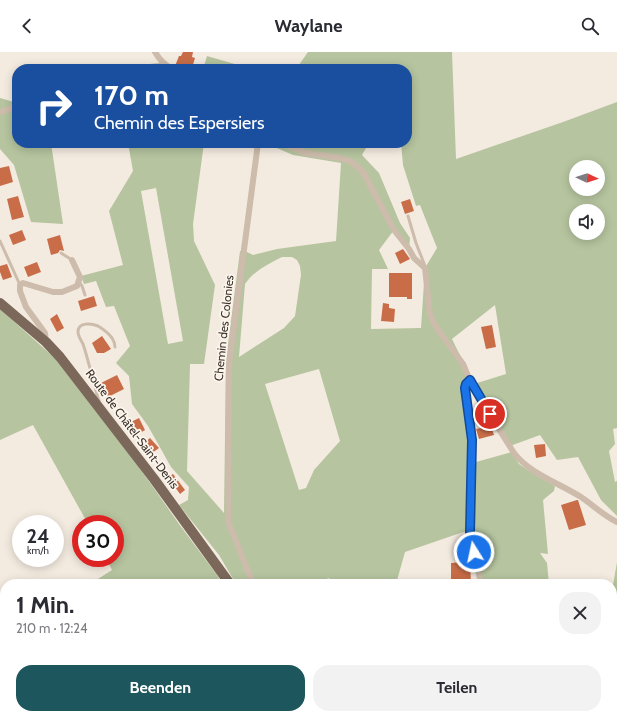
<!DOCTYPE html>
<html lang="de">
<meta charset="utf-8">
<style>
:root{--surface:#fff;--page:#f2f2f3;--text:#2b2b33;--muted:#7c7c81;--accent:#1e565d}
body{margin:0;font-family:Cabin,sans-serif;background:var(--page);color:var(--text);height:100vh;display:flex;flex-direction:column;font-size:15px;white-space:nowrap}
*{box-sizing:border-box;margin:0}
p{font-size:13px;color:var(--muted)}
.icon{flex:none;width:22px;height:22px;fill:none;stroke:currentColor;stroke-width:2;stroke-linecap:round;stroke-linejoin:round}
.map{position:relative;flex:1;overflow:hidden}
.details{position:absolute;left:0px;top:527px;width:617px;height:140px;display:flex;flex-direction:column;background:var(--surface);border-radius:16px 16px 0 0;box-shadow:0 2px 10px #0003}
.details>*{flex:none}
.guide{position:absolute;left:12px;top:12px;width:400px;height:84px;border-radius:16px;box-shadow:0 2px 10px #0003;background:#1a4fa0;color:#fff;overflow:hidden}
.needle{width:26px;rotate:94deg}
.controls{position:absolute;left:569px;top:108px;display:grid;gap:8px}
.controls a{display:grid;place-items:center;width:36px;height:36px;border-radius:50%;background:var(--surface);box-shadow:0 2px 10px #0003;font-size:20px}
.speed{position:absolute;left:12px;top:463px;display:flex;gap:8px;font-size:20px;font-weight:700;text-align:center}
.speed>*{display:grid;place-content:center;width:52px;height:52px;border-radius:50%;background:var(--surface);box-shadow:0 2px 10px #0003;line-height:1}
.speed small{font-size:10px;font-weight:400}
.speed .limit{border:6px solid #d22;background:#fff;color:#111}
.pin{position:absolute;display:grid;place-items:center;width:34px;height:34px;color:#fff;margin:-17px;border:2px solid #fff;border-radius:50%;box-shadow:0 1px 4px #0007}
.me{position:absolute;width:44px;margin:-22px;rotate:350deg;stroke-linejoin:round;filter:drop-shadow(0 0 3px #0008)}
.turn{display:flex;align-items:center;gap:14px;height:84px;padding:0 16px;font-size:18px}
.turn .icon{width:52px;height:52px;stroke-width:2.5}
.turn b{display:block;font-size:28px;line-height:34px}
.round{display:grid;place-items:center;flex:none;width:42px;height:42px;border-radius:16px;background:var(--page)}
.head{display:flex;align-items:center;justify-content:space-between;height:68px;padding:0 16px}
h1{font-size:24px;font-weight:800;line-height:30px}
.cta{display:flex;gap:8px;margin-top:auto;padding:8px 16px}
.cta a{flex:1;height:46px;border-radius:16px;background:var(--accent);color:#fff;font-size:16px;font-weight:800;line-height:46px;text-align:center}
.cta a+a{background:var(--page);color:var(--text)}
header{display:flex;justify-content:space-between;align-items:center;height:52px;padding:0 16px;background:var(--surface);font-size:18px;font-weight:800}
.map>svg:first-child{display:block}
.green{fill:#b6c49f;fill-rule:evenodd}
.building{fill:#c96d48}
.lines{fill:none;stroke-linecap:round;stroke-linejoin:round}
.lane{stroke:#cdbcab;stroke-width:3}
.street{stroke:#cdbcab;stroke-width:6}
.primary{stroke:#7c685b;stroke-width:10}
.route-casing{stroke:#114b97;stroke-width:10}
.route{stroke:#1a73e8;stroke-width:7}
.labels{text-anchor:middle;stroke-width:3.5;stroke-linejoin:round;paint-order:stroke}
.street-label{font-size:12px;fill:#3a302a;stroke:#fbf5ec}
</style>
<header><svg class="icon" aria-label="back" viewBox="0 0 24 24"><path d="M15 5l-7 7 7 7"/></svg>Waylane<svg class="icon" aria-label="search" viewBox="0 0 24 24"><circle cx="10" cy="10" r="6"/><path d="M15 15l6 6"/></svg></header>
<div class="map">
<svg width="617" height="667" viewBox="0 0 617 667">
<rect width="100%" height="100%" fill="#f4ebe0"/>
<path class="green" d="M308 0H452L456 107 563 70 617 50V376L613 377 615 392 609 399 615 430 617 429V464L601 448 578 405 557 408 540 383 510 394 474 333 468 334 467 356 475 391 476 410 512 400 519 412 534 422 555 434 554 439 543 448 548 502 540 501 547 511 549 532H481L469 478 405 500 396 532H333L329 526 314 532H236L219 503 179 453 188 448 189 435 171 415 148 374 132 352 129 324 116 311 130 294 114 254 106 255 96 229 84 232 81 224 123 213 109 159 133 119 128 91H204L193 172 194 189 215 233 204 312H190L187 419 224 461 226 308 240 199 247 200 253 203 277 197 336 189 341 111 293 103 265 91H369L362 103 379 121 400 171 410 186 409 197 394 178 379 198 388 217H372L371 277 421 276 425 216 437 196 420 153 416 154 403 113 401 91H407V17H296ZM576 115H598V137H576ZM156 136 183 289 168 292 141 139ZM576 159H598V181H576ZM282 205H292L297 208 300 214 301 223 295 264 284 276 239 305 245 232C254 219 268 212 282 205ZM495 253 506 322 474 332 452 287ZM319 317 340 389 314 418 306 436 299 438 265 332Z
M207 4 252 17H203Z
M0 46 14 50 17 48V91H51L63 172 31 170 14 113 0 97Z
M0 257 58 309 120 388 179 472 217 523 222 532H90L112 518 106 506H115V472H88L33 373 0 388Z
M617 510V667H498L497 666 504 662H612V539Z
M0 554 5 560V662H285L293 667H0Z
M304 662H359L363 667H312Z
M410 662H490L491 665 488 667H404Z"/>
<path class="building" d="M183 0H193L192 5 195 6 192 16 188 15V17H176L175 14 179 4H181Z
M9 114 13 130 0 134V116Z
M18 144 24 165 12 168 7 147Z
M410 147 414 159 405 162 401 150Z
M22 178 26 188 13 193 9 183Z
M60 183 64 199 60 198 58 201 51 203 47 187Z
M403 197 410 207 400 212 395 201Z
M37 210 41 220 28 225 24 215Z
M7 212 12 225 3 228 0 220V214Z
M389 221H412V247H407V245H389Z
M94 244 97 254 81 259 78 249Z
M383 251 389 252V256L395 257 394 270 381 269Z
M57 262 64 276 57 280 50 267Z
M492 273 496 295 486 297 481 275Z
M102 284 111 297 104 301H97L92 291Z
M117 323 124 337 108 345 101 331Z
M139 366 145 378 140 381 138 377 136 378 131 370Z
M491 374 494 383 479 387 476 377Z
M150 386 159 396 152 401 144 391Z
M545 392 546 404 536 406 534 393Z
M173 422 185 438 180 442 168 425Z
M577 448H578L586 473 569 478 561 453Z
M470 506 471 532H451V511L465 510V507Z"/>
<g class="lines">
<path class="lane" d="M408 164 416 191 425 214
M0 189 20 233
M61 201 72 208
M79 230 82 234 85 243
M99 349C93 330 89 310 83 292 81 288 78 284 78 280 78 270 91 271 98 274 103 277 109 282 112 286 114 289 115 292 115 295"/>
<path class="street" d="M155 0C159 7 165 13 172 17
M131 17 159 14 164 12
M0 60 10 57 17 51
M280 91 306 101 340 106 352 110 363 120 394 178 409 197 414 206 425 216 430 263 436 275 463 312 470 329 481 349 514 401C530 422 559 431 581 445 593 453 604 464 617 470
M46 290 45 281 26 255 20 239V233L23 231 53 240H62L77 234 80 225 72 208
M470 329 466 332 465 336 472 388 470 480 481 532
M253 532 228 469 229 312 258 91
M493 662 495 667"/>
<path class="primary" d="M0 251 46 290 60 305 154 427 230 532
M293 662 301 667"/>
</g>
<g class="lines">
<g class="route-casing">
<path id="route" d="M474 500 470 480 472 388 465 336 466 332 470 328 490 362"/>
</g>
<use href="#route" class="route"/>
</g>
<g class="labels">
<g class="street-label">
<text transform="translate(224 276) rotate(-84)" y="4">Chemin des Colonies</text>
<text transform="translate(132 377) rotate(53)" y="4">Route de Châtel-Saint-Denis</text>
</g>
</g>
</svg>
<div class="controls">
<a><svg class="needle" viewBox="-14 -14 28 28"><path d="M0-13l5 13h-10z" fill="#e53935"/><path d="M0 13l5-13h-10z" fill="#7c7c81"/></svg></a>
<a><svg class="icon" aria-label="sound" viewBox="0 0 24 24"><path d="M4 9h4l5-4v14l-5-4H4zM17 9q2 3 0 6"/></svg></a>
</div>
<div class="speed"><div>24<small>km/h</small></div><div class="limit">30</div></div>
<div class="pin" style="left:490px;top:362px;background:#d93025"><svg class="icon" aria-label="arrive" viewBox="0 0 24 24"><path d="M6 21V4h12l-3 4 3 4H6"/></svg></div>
<svg class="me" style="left:474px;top:500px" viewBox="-20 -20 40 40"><circle r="17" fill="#1a73e8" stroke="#fff" stroke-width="3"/><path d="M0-11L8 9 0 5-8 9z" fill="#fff"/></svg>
<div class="guide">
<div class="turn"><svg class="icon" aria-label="right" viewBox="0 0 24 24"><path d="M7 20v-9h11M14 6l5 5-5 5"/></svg><div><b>170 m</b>Chemin des Espersiers</div></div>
</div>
<section class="details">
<div class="head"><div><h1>1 Min.</h1><p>210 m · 12:24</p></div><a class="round"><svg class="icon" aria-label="close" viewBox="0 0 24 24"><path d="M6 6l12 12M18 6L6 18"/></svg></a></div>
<div class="cta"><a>Beenden</a><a>Teilen</a></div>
</section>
</div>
